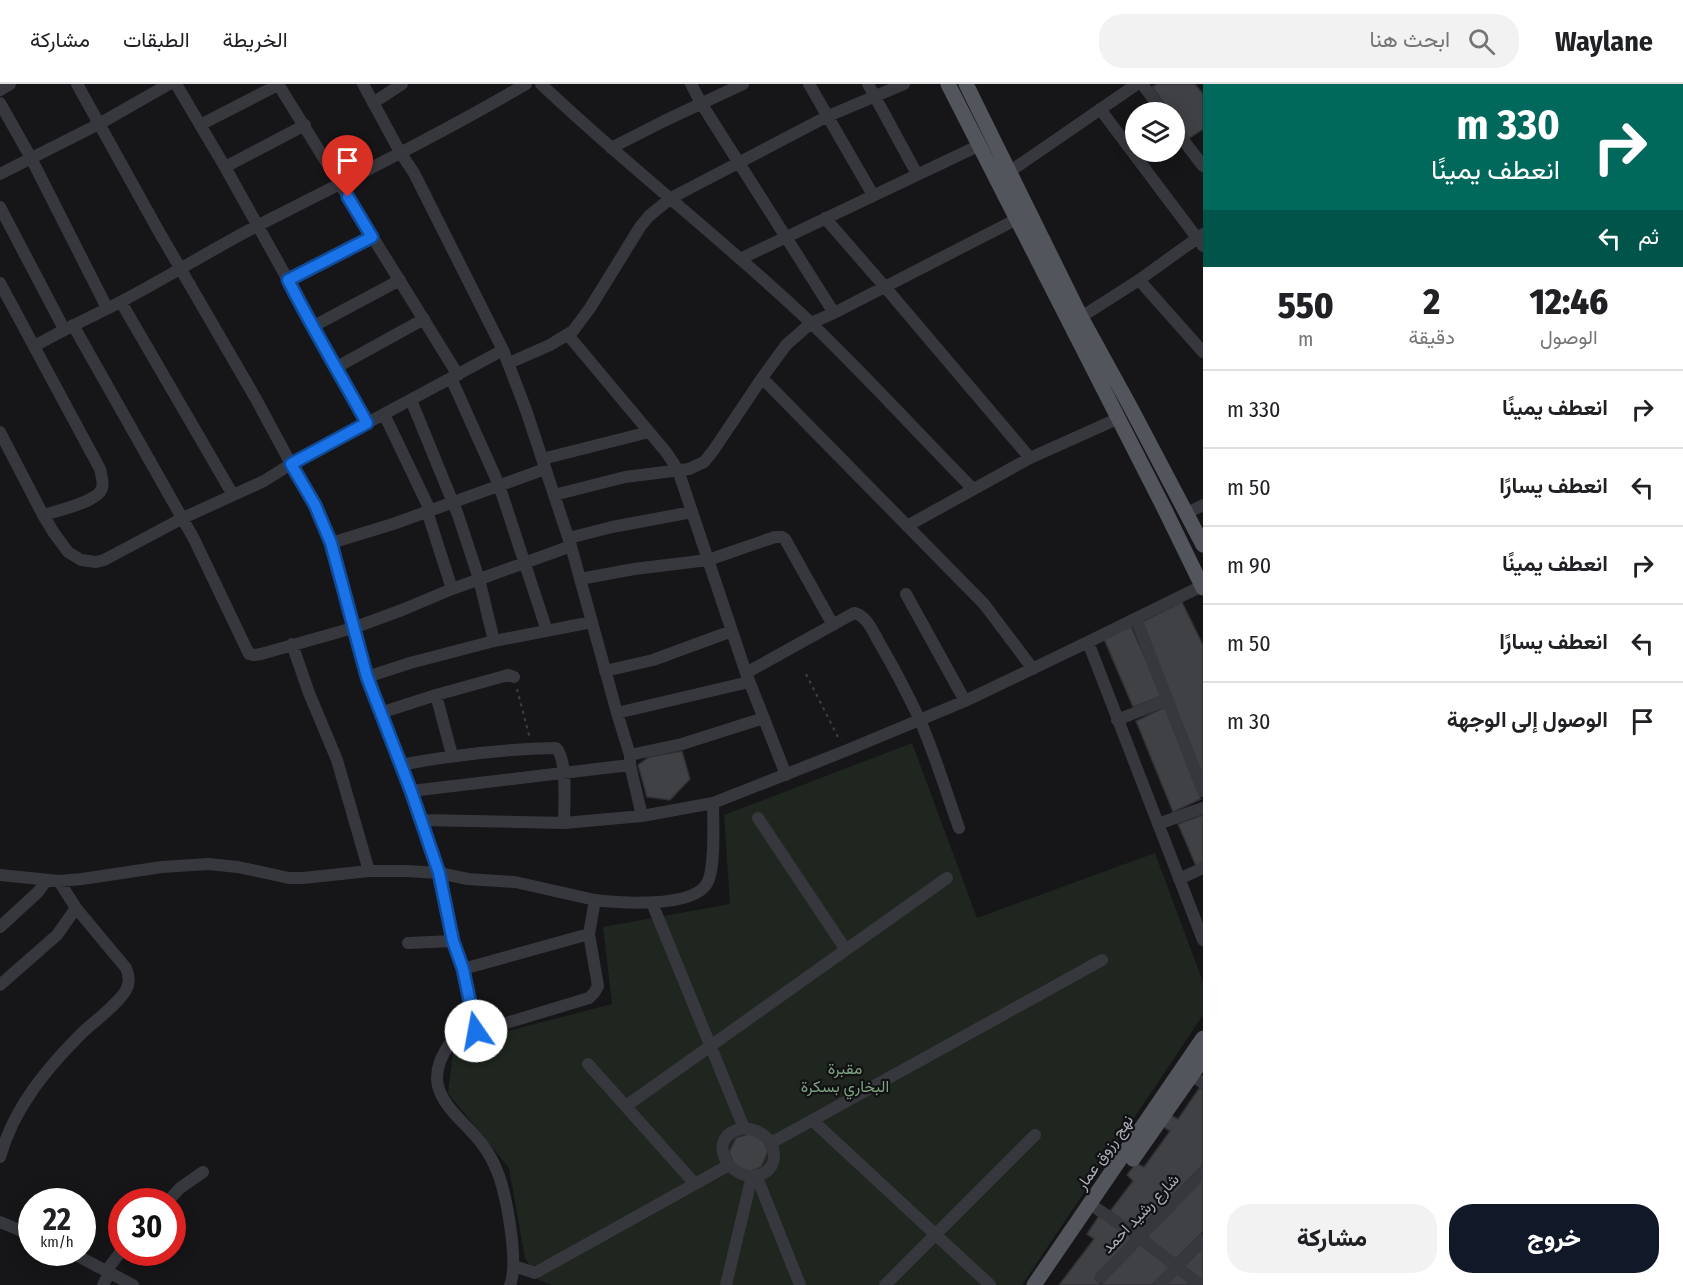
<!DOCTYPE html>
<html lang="ar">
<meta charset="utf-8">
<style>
:root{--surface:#fff;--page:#f2f2f2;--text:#202124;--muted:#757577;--line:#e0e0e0;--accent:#111827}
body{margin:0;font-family:"Fira Sans Condensed",Vazirmatn,sans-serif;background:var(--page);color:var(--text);direction:rtl;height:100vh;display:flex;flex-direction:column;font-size:22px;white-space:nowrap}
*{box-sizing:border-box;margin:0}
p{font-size:20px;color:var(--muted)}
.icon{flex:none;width:33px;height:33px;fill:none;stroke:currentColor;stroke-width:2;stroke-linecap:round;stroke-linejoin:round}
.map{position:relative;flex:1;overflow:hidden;direction:ltr}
.details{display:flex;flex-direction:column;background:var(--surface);width:480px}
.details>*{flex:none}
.top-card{background:#00695c;color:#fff;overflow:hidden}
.fabs{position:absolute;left:1125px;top:18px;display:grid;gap:12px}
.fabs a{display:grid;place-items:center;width:60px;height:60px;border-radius:50%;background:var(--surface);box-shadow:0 3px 15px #0003;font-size:30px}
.speed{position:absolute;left:18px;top:1104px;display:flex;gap:12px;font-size:30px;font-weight:700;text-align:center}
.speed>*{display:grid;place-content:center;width:78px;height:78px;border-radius:50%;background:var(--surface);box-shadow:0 3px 15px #0003;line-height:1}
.speed small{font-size:15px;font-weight:400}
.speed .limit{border:9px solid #d22;background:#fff;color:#111}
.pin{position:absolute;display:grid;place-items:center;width:51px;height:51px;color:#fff;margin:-62px -26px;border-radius:50% 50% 50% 0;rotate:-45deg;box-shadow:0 0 6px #0007}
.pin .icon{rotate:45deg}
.me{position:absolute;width:66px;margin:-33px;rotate:348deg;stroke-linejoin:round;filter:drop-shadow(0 0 4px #0008)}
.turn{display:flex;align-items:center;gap:21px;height:126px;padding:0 24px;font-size:27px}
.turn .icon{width:78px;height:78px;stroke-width:2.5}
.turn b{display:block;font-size:42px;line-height:51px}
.then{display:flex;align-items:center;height:57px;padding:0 24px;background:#0003;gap:12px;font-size:22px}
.eta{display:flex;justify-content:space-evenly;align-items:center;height:102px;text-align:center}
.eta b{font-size:36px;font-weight:800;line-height:42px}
.button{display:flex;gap:12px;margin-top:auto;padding:12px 24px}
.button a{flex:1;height:69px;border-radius:24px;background:var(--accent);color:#fff;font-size:24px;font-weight:800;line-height:69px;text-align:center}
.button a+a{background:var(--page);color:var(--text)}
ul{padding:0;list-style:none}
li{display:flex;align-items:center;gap:18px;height:78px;padding:0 24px;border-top:2px solid var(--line)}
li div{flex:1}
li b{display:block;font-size:22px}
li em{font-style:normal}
header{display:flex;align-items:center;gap:36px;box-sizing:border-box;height:84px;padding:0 30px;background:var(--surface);border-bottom:2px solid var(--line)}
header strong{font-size:28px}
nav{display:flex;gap:33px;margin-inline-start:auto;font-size:21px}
.search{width:420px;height:54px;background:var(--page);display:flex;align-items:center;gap:15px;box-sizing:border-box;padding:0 21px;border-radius:24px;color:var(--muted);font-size:22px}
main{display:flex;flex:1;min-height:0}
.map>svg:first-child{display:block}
.green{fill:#1e261f}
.building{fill:#404145;stroke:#303034;stroke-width:1.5}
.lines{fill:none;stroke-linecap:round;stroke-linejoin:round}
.path{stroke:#3d3f44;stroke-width:2;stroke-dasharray:3 4.5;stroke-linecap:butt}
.minor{stroke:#37383d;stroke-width:12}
.major{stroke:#53555c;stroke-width:15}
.route-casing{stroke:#114b97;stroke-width:15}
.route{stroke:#1a73e8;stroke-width:10}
.labels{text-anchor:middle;stroke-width:4.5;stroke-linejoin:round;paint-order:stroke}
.park-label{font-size:16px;fill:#7fa381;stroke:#111113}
.street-label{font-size:16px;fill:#a8adb8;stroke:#111113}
</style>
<header>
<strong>Waylane</strong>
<div class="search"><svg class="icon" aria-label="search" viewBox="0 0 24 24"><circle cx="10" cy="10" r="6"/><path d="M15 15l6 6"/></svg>ابحث هنا</div>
<nav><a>الخريطة</a><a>الطبقات</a><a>مشاركة</a></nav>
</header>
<main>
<section class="details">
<div class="top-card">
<div class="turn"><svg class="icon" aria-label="right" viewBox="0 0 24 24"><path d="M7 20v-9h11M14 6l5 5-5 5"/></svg><div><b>330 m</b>انعطف يمينًا</div></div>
<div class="then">ثم<svg class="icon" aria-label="left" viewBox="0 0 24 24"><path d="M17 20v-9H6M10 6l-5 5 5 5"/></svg></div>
</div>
<div class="eta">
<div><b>12:46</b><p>الوصول</p></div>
<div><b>2</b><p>دقيقة</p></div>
<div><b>550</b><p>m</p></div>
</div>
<ul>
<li><svg class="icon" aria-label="right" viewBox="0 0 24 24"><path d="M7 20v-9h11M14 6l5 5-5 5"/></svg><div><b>انعطف يمينًا</b></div><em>330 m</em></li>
<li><svg class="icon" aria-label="left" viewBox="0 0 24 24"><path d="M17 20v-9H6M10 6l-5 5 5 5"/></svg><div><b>انعطف يسارًا</b></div><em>50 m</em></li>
<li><svg class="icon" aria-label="right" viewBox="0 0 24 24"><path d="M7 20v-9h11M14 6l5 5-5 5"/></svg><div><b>انعطف يمينًا</b></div><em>90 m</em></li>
<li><svg class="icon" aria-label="left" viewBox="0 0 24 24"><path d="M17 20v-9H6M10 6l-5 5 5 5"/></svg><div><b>انعطف يسارًا</b></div><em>50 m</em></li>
<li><svg class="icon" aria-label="arrive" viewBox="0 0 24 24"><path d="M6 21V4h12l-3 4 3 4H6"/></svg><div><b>الوصول إلى الوجهة</b></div><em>30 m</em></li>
</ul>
<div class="button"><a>خروج</a><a>مشاركة</a></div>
</section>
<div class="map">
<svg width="1203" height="1201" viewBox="0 0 1203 1201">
<rect width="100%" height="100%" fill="#161618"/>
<path class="green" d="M912 659 977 834 1155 769 1203 898V931L1022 1201H552L539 1196 525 1174 509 1084 448 1009 454 961 612 920 603 843 730 820 724 731Z"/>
<path class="building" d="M1157 0H1195L1203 10V45L1188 55 1174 35V28H1170L1152 3Z
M1182 518 1203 561V692L1140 539Z
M1131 542 1162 612 1133 623 1104 555Z
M1165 623 1201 715 1173 728 1136 637Z
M682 667 690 695 670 716 647 713 638 681 649 673Z
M1203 731V779L1196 782 1178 740Z
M1200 1003 1203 1006V1081L1137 1147 1110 1127 1133 1097 1127 1091 1136 1079 1144 1083 1170 1047 1162 1042 1170 1031 1178 1035Z
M752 1049 764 1056 768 1068 761 1083 748 1088 735 1082 729 1068 736 1054Z
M1203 1092V1148L1176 1175 1144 1152Z
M1100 1130 1133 1154 1095 1194 1101 1200 1140 1160 1170 1183 1152 1201H1059L1094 1155 1087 1150Z
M1203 1160V1198L1182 1181Z
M1176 1187 1191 1201H1163Z"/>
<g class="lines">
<path class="path" d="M806 590 840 657
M517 605 530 655"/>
<path class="minor" d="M77 0 158 146 256 315 291 380 304 400 324 441 335 471 348 526 367 593 411 707 439 789 453 857 463 885 476 947
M176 0 225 83 288 196 312 243 337 283 367 339
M278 0 458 291
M363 0 400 68 414 89 503 266
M541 0C628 83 724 156 811 239 867 293 919 350 973 405
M691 0 701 19 834 229 1017 135
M809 0 873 111
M868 0 917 90
M1142 0 1163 28
M0 6 10 0
M0 19 31 74 107 224
M373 19 402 0
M1100 25 1203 162
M200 41 278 1
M1174 44 1203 82
M611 64 664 37 743 0
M225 83 305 41
M1009 88 1137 0
M0 90 99 40 169 0
M0 123 64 245
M825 134 885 203 1030 374
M740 175 980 61
M288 196 372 153
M1139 196 1203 268
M0 199 100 385C101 391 104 398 102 404 98 418 57 427 43 431L0 348
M121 218 233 411
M834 229 811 239 786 261 762 294 984 520 1033 585
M1081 233 1139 196 1203 150
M73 241 194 455 249 570 254 571 261 570 353 544 402 526 452 505 571 462
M312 243 400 196
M568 251 666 368 678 386 746 589
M35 262C64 245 94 232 124 216 170 192 214 164 259 141 349 95 439 51 526 0
M509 279 550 261 573 247 590 224 640 143 649 132 671 114 826 33 904 0
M337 283 424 235
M451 294 499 401 547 547
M411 316 458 431 479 495 494 557
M384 330 430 426
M542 375 649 348
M554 411 625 393 689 385 704 378 713 367 762 294
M427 427 452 505
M1187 429 1203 421
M43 431 54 449 68 468 81 476 96 478 104 476 183 434 264 397 291 380 503 266 526 326 571 462 617 629 630 671V681L642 732
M907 442 1030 374 1117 335
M569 454 612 443 692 428
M331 459 393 440 545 385
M580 495 634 485 708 476 775 453H782L785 455 833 541
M906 510 965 617
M1136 535 1203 707
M1088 558 1202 502
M292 560 309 609 337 676 369 787
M605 587 653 576 732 547
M367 593 410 579 494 557 592 538
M436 611 508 591 514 593
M380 629 436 611 452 671
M617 629 749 598
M1117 636 1167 616
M630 671 682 660 764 634
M400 681C452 671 503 665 556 664 568 675 564 722 564 739
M786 691 746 589 854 529C867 531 874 550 880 560 894 584 907 609 919 634 935 670 946 708 959 744
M411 707 630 681
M758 734 846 866
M421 736 564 739 642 732 713 719 845 667 965 617 1088 558 1203 856
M1158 740 1203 724
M0 791 59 797 82 795 162 783 208 780 238 783 289 794H303L369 787H407L439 789 468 795 515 798 595 816
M1179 795 1203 784
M652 819 744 1044
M0 843 38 808 47 796
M408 859 453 857
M463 885 589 850
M0 901 57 851 76 824
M588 980 695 1100
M1184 986 1203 999
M626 1022 947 794
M812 1036 990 1201
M744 1044C751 1045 756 1046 762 1050 775 1059 780 1080 764 1089 734 1105 699 1053 744 1044Z
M771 1059 1102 876
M0 1073C14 1023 47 984 83 948 96 936 117 921 126 906 130 899 129 891 126 884L76 824 59 797
M756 1091 800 1201
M167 1118 180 1104 203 1088
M1090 1120 1139 1153 1200 1201
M0 1138 32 1151
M70 1168 133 1201
M514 1182 535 1189 729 1081
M107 1186 122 1166
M1101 1193 1203 1088
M103 1201 110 1188
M510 1201C519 1180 507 1115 499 1092 495 1081 489 1069 482 1060 468 1041 444 1025 438 1002 434 984 443 969 453 955L589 914 594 909 598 902 589 850 595 816C621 819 689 824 706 801 716 788 713 737 713 719
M726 1201 752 1092
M885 1201 1035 1051
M1159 1201 1203 1156"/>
<path class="major" d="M948 0 1165 426 1203 504
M966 0 1081 233 1131 324 1203 461
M1133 1075 1203 975
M1034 1201 1203 954"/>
</g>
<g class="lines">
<g class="route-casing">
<path id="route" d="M348 113 372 153 288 196C313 245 341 292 367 339L291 380 315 421 331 459 367 593 411 707 439 789 453 857 463 885 476 947"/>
</g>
<use href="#route" class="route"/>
</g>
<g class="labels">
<g class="park-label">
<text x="845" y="990">مقبرة<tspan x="845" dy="18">البخاري بسكرة</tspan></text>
</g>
<g class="street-label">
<text transform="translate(1104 1068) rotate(-55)" y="6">نهج رزوق عمار</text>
<text transform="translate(1140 1129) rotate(-46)" y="6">شارع رشيد احمد</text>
</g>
</g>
</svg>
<div class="fabs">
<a><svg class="icon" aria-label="layers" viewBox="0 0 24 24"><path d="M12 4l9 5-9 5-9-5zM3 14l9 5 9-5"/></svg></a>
</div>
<div class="speed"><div>22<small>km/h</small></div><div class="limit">30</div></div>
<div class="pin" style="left:348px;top:113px;background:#d93025"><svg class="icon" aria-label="arrive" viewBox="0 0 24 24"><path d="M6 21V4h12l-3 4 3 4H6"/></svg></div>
<svg class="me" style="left:476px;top:947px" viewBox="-20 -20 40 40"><circle r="19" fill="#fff"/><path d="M0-13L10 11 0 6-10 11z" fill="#1a73e8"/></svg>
</div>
</main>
